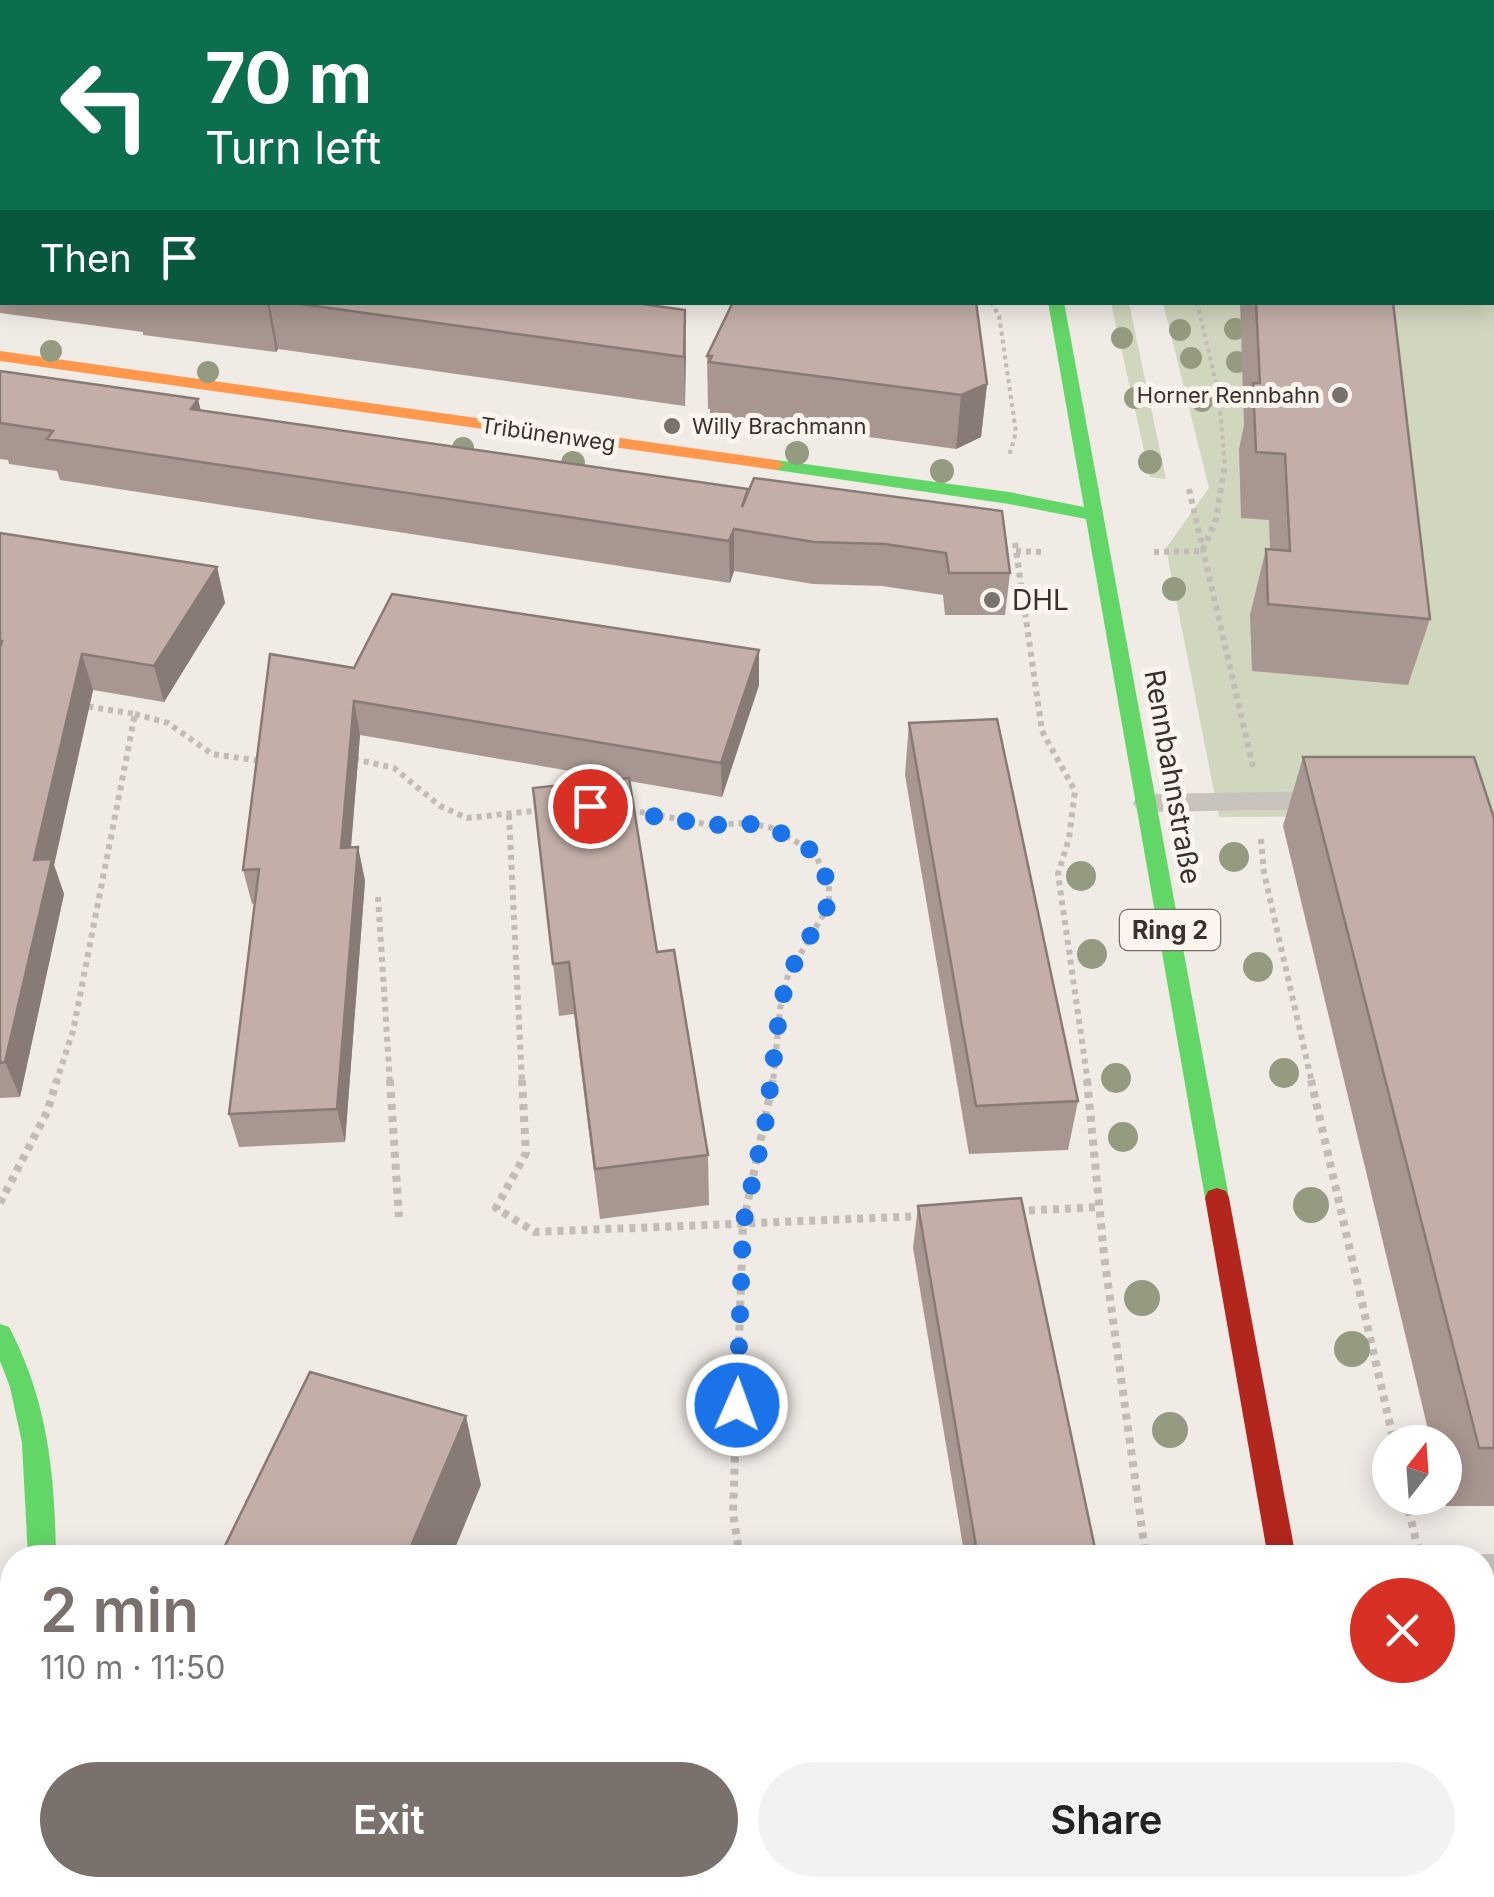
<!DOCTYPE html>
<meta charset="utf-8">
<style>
:root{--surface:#fff;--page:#f2f2f2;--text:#222;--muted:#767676;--accent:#7a716c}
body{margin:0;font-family:Inter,sans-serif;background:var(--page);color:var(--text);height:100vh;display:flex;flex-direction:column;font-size:38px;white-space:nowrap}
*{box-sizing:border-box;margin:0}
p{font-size:32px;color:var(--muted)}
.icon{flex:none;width:55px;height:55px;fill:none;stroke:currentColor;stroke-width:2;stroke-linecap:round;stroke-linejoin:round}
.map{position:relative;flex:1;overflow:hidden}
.sheet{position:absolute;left:0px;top:1545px;width:1495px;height:352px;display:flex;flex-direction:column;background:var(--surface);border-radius:40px 40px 0 0;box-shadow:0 5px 25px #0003}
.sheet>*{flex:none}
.banner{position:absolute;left:0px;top:0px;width:1495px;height:305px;box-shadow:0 5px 25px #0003;background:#0b6e4f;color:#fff;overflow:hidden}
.needle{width:65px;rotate:17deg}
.fabs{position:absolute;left:1372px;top:1425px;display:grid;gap:20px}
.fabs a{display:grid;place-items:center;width:90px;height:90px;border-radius:50%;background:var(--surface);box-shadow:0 5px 25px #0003;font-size:50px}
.pin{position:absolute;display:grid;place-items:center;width:85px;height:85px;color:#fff;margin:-42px;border:5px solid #fff;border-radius:50%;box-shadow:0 2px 10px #0007}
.me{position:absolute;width:110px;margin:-55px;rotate:2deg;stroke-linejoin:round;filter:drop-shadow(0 0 8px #0008)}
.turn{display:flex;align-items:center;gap:35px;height:210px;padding:0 40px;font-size:45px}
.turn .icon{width:130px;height:130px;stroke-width:2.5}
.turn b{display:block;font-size:70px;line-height:85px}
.then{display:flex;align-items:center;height:95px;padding:0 40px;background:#0003;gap:20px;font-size:38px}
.round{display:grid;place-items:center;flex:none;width:105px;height:105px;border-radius:52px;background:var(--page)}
.headline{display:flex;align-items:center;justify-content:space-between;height:170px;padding:0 40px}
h1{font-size:60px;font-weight:600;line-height:75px;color:var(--accent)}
.action{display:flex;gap:20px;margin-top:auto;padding:20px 40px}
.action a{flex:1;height:115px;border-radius:60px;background:var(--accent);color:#fff;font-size:40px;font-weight:600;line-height:115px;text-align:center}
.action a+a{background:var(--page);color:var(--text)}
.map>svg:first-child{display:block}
.green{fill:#d1d6bf}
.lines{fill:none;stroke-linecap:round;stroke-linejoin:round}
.path-far2{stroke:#c2bbb6;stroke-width:4;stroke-dasharray:4 4;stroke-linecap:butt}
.path-far1{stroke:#c2bbb6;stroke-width:6;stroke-dasharray:5 5;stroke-linecap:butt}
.path{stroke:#c2bbb6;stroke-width:8;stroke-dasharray:6 6;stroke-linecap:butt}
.lane{fill:#c9c3be;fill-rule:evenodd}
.street{fill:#c9c3be;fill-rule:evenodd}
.fast{fill:#63d668;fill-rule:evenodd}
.slow{fill:#ff974d;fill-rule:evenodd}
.jam{fill:#b3261e;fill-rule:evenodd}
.tree{fill:#959b80}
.wall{fill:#a89690}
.shaded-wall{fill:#887a75}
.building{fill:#c3afa7;stroke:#887a75;stroke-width:2.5}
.route{stroke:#1a73e8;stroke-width:18;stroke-dasharray:0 32.4}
.poi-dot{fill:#7a716c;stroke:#fbf5ee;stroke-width:4}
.labels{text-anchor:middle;stroke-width:10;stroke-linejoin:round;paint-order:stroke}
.far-poi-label{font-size:22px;fill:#3b302b;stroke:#fbf5ee;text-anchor:end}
.far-street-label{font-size:22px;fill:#3b302b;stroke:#fbf5ee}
.shield{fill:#fbf5ee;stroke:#756b66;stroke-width:2.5}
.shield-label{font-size:25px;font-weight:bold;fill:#3b302b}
.poi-label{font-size:28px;fill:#3b302b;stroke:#fbf5ee;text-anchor:start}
.street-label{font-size:28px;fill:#3b302b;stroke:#fbf5ee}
</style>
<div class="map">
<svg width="1494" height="1897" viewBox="0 0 1494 1897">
<rect width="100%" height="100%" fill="#f0ebe5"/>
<path class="green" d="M1434 0H1494V840L1440 816 1219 817 1166 548 1209 488 1163 303 1492 302V2Z
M1111 303H1129L1166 479 1150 477Z"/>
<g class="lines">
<path class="path-far2" d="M919 0 935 2
M991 302 999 316 1016 432 1009 456
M1197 302 1219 396 1225 467"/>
<path class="path-far1" d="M1189 489 1253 767
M1015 543 1042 731 1075 791 1069 838 1058 874 1088 1083
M1203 550 1216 519 1225 464
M1016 551 1041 552
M1154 552 1203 551
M135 714 168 723 212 754 261 761
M354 759 394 768 440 806 467 818 543 810
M630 810 710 825 750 823 772 828 814 852 829 883V905L788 975 780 1009 773 1083
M509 815 522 1083
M1261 839 1264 873 1312 1083
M378 897 390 1083
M56 1083 73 1031 135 714 85 706"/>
<path class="path" d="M390 1080 399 1217
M522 1080 526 1153 496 1208 535 1232 925 1216
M1087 1080 1104 1255 1146 1558
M1311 1080 1394 1442
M0 1203 47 1112 57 1080
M1017 1211 1101 1207
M1406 1498 1420 1558
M740 1558 733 1513 743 1225 773 1080
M1482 1839 1487 1897
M1191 1885 1193 1897"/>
<path class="lane" d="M1492 132H1494V142H1492Z
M1325 791 1334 794 1338 800 1334 806 1325 809 1146 812 1137 809 1133 803 1137 797 1146 794Z
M1482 1554H1494V1588H1482V1558H1474Z"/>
<path class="street" d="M12 1651V1769L0 1775V1656Z"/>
<path class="fast" d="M1048 302H1064L1229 1198 1226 1205 1217 1208 1208 1205 1205 1198 1086 519 1009 504 776 470 767 465 776 460 1009 492 1084 507Z
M0 1324 9 1327C48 1401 55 1475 56 1558H28L22 1443 10 1387 0 1361Z"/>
<path class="slow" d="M994 0H1008L1009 2H996Z
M0 351 776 460 785 465 776 470 0 361Z
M1326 1885H1358L1361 1897H1329Z"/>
<path class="jam" d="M1217 1188 1226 1191 1229 1198 1296 1558H1268L1205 1198 1208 1191Z"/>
</g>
<g class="tree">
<circle cx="1235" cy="329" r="11"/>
<circle cx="1180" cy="330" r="11"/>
<circle cx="1122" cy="338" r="11"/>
<circle cx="51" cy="351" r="11"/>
<circle cx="1191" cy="358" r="11"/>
<circle cx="1237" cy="362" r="11"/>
<circle cx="208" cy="372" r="11"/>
<circle cx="1135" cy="398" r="11"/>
<circle cx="1202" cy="401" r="11"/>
<circle cx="463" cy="448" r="11"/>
<circle cx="797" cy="453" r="12"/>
<circle cx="1150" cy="462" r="12"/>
<circle cx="573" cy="463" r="12"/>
<circle cx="942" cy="471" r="12"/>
<circle cx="1174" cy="589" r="12"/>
<circle cx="1234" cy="857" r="15"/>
<circle cx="1081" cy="876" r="15"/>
<circle cx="1092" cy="954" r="15"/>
<circle cx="1258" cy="967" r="15"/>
<circle cx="1284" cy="1073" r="15"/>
<circle cx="1116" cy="1078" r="15"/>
<circle cx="1123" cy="1137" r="15"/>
<circle cx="1311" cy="1205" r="18"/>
<circle cx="1142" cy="1298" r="18"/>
<circle cx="1352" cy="1349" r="18"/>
<circle cx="1170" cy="1430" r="18"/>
</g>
<path class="wall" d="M638 0H823L822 2H659Z
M1124 0H1454L1455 2H1124Z
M1476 0H1494V32H1492V2H1476Z
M2 74V302H629L685 310V406L278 349 276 352 143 335V332L0 313V77Z
M1240 302H1393L1430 619 1408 685 1252 671 1250 615 1266 549H1270L1269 520 1241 518 1239 449 1244 425Z
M707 356 987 384 981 437 956 449 710 415V409H708Z
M0 371 201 410 748 489 1010 573 1005 615H945L943 595 882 586 813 584 734 571 730 583 60 480 57 471 9 464 8 460 0 459Z
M0 533 217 567 225 603 164 702 93 690 54 865 64 894 20 1097 0 1098Z
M354 668 759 685 722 797 629 781 657 952 708 1155 709 1205 600 1219 574 1014 559 1016 533 788 617 779 360 735 351 848 358 847 365 881 345 1142 239 1147 229 1114 255 903 252 904 243 870Z
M909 723 1078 1101 1068 1150 969 1154 905 775Z
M1303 757 1494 818V1506H1446L1444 1498 1445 1442H1431L1283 826Z
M918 1206 1097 1558H965L913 1248Z
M875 1885H1124L1127 1897H873Z"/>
<path class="shaded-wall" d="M136 0H177L175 2H134Z
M331 0H363L362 2H330Z
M595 0H614L613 2H594Z
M2 168V236L0 239V172Z
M267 302H269L278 349 276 352Z
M685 310 686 359 685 406 684 357Z
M987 384 981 437 956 449 961 395Z
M198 399 208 440 191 409Z
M734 529V571L730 583 729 541Z
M217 567 225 603 164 702 154 666Z
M759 650V685L722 797 721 763Z
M82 654 93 690 54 865 64 894 20 1097 5 1062 34 860Z
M354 701 360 735 348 882 341 848Z
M358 847 365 881 345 1142 337 1109Z
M466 1416 481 1485 451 1558H406Z"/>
<path class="building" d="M68 0H136L134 2H66Z
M266 0H331L330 2H264Z
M524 0H595L594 2H523Z
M1135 0H1256V2H1136Z
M1375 0H1454L1455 2H1375Z
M2 74V168L0 172V77Z
M0 219 2 220V267L0 266Z
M286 302H629L685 310 684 357Z
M733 302H976L987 384 961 395 709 362 712 356H707Z
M1256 302H1393L1430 619 1268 604 1266 549 1290 551 1285 454 1256 452 1253 383H1260Z
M0 371 198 399 191 409 748 489 742 507 754 478 1002 511 1010 573H949L946 553 885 544 814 542 734 529 729 541 47 439 53 431 0 423Z
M0 533 217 567 154 666 82 654 34 860 52 859 5 1062 0 1063V648L2 641H0Z
M392 594 759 650 721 763 354 701 341 848 358 847 337 1109 229 1114 259 869 243 870 270 654 354 668Z
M997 719 1078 1101 976 1106 909 723Z
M1303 757H1474L1494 818V1448H1479Z
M629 778 657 952 674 950 708 1155 595 1169 569 962 553 964 533 788Z
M1021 1198 1097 1558H978L918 1206Z
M310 1372 466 1416 406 1558H219Z
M880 1885H1124L1127 1897H881Z"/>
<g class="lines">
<path class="route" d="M590 806 710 825 750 824 772 828 814 852 829 884 828 905 788 975 780 1009 766 1120 743 1225 737 1405"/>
</g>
<g class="poi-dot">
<circle cx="1340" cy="395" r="10"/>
<circle cx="672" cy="426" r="10"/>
<circle cx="992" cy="600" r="10"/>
</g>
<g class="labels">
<g class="far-poi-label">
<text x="1320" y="403">Horner Rennbahn</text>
<text x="692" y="434" text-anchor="start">Willy Brachmann</text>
</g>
<g class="far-street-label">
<text transform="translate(548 434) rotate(8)" y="8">Tribünenweg</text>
</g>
<rect class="shield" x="1120" y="910" width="100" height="40" rx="8"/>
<g class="shield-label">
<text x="1170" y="939">Ring 2</text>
</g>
<g class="poi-label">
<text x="1012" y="610">DHL</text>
</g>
<g class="street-label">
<text transform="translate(1173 777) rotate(80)" y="10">Rennbahnstraße</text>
</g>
</g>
</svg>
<div class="fabs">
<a><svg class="needle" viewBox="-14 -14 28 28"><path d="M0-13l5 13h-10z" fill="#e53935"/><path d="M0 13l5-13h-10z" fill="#767676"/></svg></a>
</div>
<div class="pin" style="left:590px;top:806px;background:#d93025"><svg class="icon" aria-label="arrive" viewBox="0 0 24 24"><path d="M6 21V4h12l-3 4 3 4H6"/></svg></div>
<svg class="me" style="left:737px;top:1405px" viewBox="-20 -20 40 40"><circle r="17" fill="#1a73e8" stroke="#fff" stroke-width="3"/><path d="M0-11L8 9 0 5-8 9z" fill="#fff"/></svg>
<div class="banner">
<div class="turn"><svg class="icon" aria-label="left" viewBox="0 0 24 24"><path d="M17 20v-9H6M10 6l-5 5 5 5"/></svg><div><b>70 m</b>Turn left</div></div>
<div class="then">Then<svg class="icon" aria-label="arrive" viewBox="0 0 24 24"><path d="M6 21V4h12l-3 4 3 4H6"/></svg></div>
</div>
<section class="sheet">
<div class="headline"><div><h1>2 min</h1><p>110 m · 11:50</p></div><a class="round" style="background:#d93025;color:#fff"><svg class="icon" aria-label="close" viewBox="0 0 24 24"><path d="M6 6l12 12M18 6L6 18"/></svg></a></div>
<div class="action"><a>Exit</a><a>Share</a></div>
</section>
</div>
